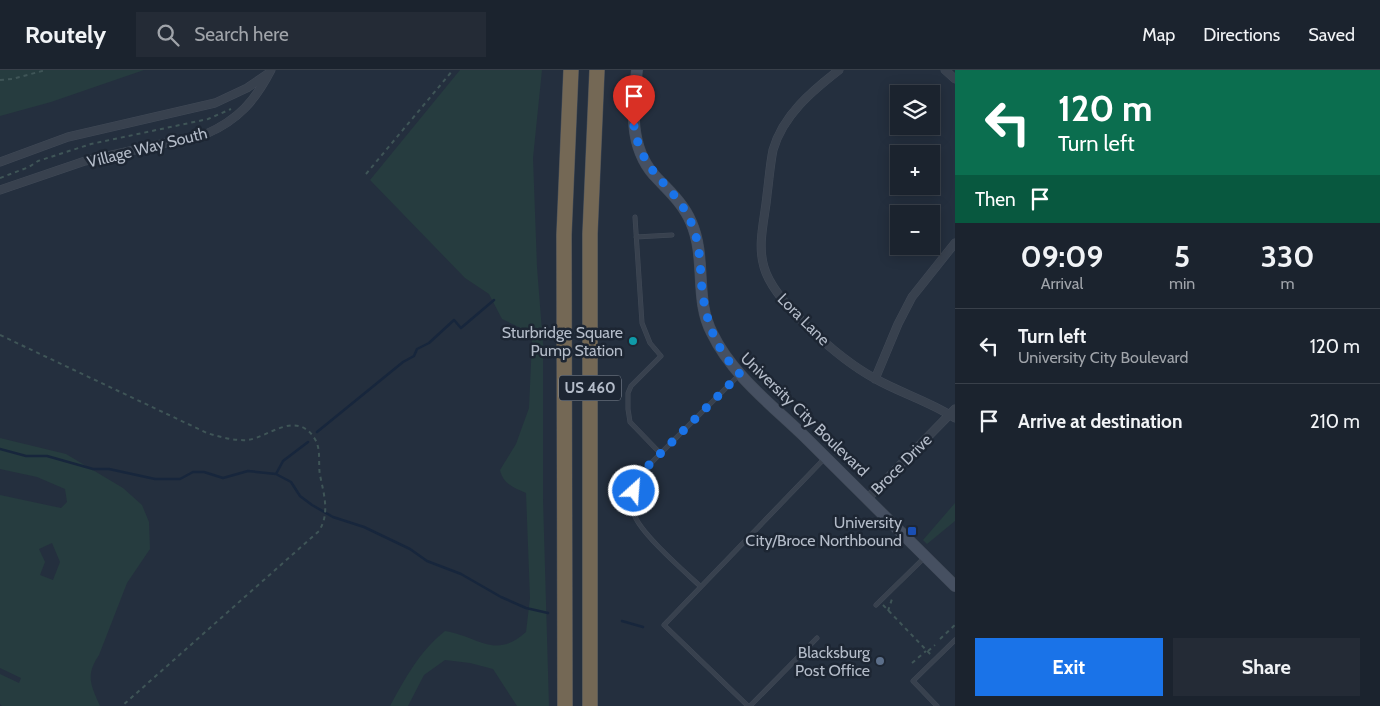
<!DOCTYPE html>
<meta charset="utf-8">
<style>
:root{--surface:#1b232e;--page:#242b36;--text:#f1f3f6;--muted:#a0a4aa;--line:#39404a;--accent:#1a73e8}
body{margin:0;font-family:Cabin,sans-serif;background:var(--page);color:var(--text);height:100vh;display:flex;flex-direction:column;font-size:19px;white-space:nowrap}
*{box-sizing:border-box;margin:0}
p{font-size:16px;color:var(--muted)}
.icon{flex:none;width:28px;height:28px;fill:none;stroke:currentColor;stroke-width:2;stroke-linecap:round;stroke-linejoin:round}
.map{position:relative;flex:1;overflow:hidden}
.sheet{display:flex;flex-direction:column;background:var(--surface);width:425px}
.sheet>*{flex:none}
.top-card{background:#0b6e4f;color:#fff;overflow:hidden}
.tools{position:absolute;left:890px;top:15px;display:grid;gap:10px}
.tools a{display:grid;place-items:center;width:50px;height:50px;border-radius:0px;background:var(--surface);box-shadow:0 2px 12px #0003,0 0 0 1px var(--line);font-size:25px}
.pin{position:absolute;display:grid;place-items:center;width:42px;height:42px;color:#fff;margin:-51px -21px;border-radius:50% 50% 50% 0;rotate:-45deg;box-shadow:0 0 5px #0007}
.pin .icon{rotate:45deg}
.me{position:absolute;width:55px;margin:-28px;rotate:26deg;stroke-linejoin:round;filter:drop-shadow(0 0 4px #0008)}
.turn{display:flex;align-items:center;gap:18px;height:105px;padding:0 20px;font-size:22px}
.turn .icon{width:65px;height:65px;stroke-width:2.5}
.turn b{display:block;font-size:35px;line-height:42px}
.then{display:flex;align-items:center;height:48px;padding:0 20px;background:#0003;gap:10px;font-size:19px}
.eta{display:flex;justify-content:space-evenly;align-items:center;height:85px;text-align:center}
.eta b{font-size:30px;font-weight:700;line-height:35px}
.primary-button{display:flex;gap:10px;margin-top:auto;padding:10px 20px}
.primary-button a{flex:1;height:58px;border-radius:0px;background:var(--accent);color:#fff;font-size:20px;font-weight:700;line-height:58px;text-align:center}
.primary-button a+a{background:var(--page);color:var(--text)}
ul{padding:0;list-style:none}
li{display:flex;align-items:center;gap:15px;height:75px;padding:0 20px;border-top:1px solid var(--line)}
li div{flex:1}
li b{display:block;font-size:19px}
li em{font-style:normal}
header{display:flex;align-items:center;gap:30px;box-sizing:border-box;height:70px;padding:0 25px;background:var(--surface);border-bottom:1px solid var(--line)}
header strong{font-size:24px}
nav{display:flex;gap:28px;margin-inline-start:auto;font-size:18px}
.search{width:350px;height:45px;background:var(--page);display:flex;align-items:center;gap:12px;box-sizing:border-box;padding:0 18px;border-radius:0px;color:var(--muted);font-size:19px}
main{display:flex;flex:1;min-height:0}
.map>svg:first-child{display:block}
.green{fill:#263c3f;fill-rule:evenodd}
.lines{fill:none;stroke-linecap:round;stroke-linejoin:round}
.stream{stroke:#17263c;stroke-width:2.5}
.service-casing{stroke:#414a57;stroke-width:5}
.minor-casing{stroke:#414a57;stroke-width:9}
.secondary-casing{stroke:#414a57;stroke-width:12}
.motorway-casing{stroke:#434c59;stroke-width:16}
.path{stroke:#3f5557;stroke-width:2;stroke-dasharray:4 4;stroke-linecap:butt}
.service{stroke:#38414e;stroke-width:4}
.minor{stroke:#38414e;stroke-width:8}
.secondary{stroke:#465061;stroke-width:11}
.motorway{stroke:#746855;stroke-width:15}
.route{stroke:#1a73e8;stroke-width:9;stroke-dasharray:0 16.2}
.culture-dot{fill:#0f9aa8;stroke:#1d2633;stroke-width:2}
.transit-dot{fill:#1a4fb4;stroke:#1d2633;stroke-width:2}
.service-dot{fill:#5c6f8a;stroke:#1d2633;stroke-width:2}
.labels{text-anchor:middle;stroke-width:5;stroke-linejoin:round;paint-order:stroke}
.shield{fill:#1d2633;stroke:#878f9c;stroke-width:1}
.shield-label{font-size:15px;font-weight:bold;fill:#b4bcc9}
.street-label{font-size:16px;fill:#b4bcc9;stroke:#1d2633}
.poi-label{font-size:16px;fill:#b4bcc9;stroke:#1d2633;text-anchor:end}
</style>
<header>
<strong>Routely</strong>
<div class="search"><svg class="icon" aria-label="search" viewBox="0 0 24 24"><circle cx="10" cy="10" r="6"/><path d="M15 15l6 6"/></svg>Search here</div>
<nav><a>Map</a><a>Directions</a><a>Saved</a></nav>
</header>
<main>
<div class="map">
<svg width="955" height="636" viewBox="0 0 955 636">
<rect width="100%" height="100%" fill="#242f3e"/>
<path class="green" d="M0 0H144L51 32 0 46Z
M460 0H542L533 88 537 197 543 274V429L549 636H517L493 599 470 593 445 590 424 605 408 636H390C406 607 419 582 445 561 480 567 495 590 526 562L530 528 526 423C514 418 503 414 500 400L516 374 529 338 532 271 529 262 502 249 489 224 465 208 370 110Z
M0 368 66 384 123 418 142 435 149 452 150 479 127 513 99 585C85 606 91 615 100 636H2L0 634V604L19 613 21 608 0 598V425L61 438 67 432 65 419 37 407 0 399ZM52 473 60 492 53 510 40 505 45 492 39 479Z
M955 433V451L927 474 923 470Z"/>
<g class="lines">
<path class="stream" d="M317 362 403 292 414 286 417 279 429 273 454 250 461 258 494 230
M0 379 26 386H47L93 399H109L155 409H180L193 402H204L223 408 248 401 276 404 291 412 300 426 312 435 333 447 364 457 410 479 427 491 461 504 501 527 526 538 548 543
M276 404 283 391 308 372
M622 551 643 557"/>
<g class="service-casing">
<path id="service" d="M635 147 642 253 650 273 661 286 631 316 628 323V339L630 352 661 384
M636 167 672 165
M700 516C684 501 640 463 634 444 629 429 635 412 644 400L739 305
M876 535 924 488
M748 636 664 555 825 388
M750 636 817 568
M937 636 913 611 955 570"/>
</g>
<g class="minor-casing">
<path id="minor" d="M839 0C812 21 783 45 773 80 770 95 769 110 767 125 765 148 757 174 764 197 774 233 841 290 874 308 900 323 929 331 955 348
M945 0 955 9
M0 92 68 67 215 33 247 18 269 3
M0 120 85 91 206 64C238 50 255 31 271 0
M875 309 898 254 912 227 955 173
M868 428 955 339"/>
</g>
<g class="secondary-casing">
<path id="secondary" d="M637 0C633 36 628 75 654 105 668 120 683 133 691 152 707 188 694 229 712 263 732 305 772 335 805 367 855 416 905 467 955 516"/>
</g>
<g class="motorway-casing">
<path id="motorway" d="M565 636 564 165 571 0
M590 636V164L597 0"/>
</g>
<path class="path" d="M0 10 12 9 46 0
M366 104 453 0
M0 108 29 97 38 91 91 74 208 49 231 39
M0 265 207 363C220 367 234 371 248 370 269 367 298 338 316 371 321 381 318 395 320 405 324 425 330 443 319 461L122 636
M883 535 932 586
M888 541 892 529
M940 569 955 555
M928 581 935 575
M912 593 926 581"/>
<use href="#service" class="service"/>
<use href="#minor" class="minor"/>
<use href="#secondary" class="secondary"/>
<use href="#motorway" class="motorway"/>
</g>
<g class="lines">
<path class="route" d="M634 56C642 106 674 113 691 152 699 171 700 188 701 208 704 246 713 276 740 304L644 400 636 410 634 421"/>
</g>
<circle class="culture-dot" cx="633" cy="271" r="5"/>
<rect class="transit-dot" x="907" y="456" width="10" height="10" rx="2.5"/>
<circle class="service-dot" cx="880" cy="591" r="5"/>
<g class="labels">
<rect class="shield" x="559" y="305.5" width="62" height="25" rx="4"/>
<g class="shield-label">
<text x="590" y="323">US 460</text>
</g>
<g class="street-label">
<text transform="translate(147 77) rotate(-14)" y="6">Village Way South</text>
<text transform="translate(804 249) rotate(45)" y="6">Lora Lane</text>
<text transform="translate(805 344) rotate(44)" y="6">University City Boulevard</text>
<text transform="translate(901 394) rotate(-45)" y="6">Broce Drive</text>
</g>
<g class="poi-label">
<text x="623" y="268">Sturbridge Square<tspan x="623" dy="18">Pump Station</tspan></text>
<text x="902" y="458">University<tspan x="902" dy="18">City/Broce Northbound</tspan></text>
<text x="870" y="588">Blacksburg<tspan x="870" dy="18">Post Office</tspan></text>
</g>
</g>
</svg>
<div class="tools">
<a><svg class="icon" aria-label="layers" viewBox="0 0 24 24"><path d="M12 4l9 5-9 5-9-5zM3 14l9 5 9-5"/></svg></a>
<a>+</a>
<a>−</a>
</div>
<div class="pin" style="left:634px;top:56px;background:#d93025"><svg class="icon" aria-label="arrive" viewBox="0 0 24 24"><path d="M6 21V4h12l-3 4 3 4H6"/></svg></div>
<svg class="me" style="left:634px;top:421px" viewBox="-20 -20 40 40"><circle r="17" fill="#1a73e8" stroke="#fff" stroke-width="3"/><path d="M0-11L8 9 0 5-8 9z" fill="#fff"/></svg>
</div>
<section class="sheet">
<div class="top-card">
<div class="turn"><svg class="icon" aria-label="left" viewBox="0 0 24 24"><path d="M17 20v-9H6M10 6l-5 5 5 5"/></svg><div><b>120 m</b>Turn left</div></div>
<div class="then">Then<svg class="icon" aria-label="arrive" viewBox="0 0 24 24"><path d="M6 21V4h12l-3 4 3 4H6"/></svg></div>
</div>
<div class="eta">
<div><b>09:09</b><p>Arrival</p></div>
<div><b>5</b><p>min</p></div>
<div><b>330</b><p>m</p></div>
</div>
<ul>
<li><svg class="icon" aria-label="left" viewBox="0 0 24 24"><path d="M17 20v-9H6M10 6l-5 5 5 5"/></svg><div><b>Turn left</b><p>University City Boulevard</p></div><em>120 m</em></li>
<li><svg class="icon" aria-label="arrive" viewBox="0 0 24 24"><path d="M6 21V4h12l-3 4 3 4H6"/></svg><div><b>Arrive at destination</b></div><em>210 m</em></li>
</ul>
<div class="primary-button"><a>Exit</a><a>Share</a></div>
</section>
</main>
